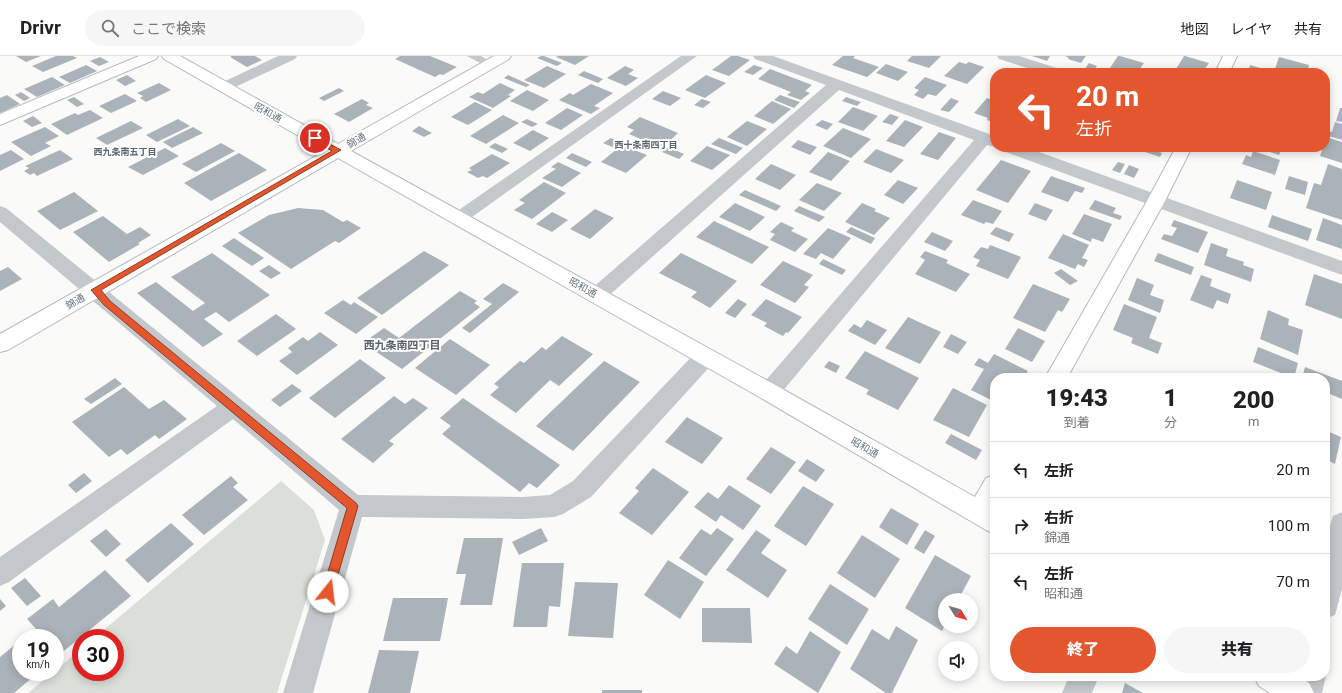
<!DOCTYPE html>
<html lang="ja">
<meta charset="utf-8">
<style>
:root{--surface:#fff;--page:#f6f6f6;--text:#202124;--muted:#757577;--line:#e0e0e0;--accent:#e4572e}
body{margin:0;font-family:Roboto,"Noto Sans JP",sans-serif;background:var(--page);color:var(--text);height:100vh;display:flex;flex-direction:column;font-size:15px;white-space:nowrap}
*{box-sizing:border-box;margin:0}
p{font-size:13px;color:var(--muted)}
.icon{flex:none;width:22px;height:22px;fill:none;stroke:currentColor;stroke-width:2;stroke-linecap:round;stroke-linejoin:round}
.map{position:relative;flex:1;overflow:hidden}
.details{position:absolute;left:990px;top:317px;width:340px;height:308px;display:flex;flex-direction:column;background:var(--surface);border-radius:16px;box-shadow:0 2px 10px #0003}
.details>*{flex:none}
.top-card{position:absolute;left:990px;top:12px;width:340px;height:84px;border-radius:16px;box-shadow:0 2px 10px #0003;background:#e4572e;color:#fff;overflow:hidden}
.needle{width:26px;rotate:127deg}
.buttons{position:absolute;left:938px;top:537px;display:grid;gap:8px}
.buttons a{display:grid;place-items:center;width:40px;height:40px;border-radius:50%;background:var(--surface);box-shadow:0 2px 10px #0003;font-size:20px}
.speed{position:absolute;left:12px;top:573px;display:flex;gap:8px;font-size:20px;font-weight:700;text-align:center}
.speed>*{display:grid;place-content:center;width:52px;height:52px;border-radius:50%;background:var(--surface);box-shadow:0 2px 10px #0003;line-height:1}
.speed small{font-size:10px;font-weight:400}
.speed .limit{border:6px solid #d22;background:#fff;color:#111}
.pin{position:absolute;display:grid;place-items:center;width:34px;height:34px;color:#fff;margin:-17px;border:2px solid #fff;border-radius:50%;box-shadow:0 1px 4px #0007}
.me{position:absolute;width:44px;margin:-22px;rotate:16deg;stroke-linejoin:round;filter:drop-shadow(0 0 3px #0008)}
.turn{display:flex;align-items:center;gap:14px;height:84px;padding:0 20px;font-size:18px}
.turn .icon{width:52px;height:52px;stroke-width:2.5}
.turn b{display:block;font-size:28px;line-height:34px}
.eta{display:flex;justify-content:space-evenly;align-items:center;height:68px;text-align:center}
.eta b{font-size:24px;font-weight:800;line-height:28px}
.cta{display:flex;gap:8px;margin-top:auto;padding:8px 20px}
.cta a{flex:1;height:46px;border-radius:24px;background:var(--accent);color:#fff;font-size:16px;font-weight:800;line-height:46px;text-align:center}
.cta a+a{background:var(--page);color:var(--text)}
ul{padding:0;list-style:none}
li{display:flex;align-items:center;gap:12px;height:56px;padding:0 20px;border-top:1px solid var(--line)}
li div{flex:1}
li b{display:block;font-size:15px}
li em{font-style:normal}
header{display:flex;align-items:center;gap:24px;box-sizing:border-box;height:56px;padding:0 20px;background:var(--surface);border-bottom:1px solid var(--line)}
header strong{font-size:19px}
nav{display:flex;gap:22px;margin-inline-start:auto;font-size:14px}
.search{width:280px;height:36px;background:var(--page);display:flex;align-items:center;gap:10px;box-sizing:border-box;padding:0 14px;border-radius:22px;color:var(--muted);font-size:15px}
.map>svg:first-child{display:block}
.green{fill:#dadfd7}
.building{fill:#aab3b9}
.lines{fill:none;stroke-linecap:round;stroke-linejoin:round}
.secondary-casing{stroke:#b3babf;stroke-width:2}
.lane{fill:#c3c8cc;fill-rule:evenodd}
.street{fill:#c3c8cc;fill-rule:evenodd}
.secondary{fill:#fff;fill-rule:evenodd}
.route{fill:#e4572e;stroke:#94391e}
.labels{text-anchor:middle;stroke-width:4;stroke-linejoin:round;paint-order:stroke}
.far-neighbourhood-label{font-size:9px;font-weight:bold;fill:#57646e;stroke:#fff}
.street-label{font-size:10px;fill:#657683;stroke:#fff}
.neighbourhood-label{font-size:11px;font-weight:bold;fill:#57646e;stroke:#fff}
</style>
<header>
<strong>Drivr</strong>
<div class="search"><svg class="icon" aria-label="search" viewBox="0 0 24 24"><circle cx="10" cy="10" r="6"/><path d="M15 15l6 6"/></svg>ここで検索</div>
<nav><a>地図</a><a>レイヤ</a><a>共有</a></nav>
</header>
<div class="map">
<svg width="1342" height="637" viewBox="0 0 1342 637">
<rect width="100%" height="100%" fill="#fafaf8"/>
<path class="green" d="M281 425 314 454 325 484 277 637H28L81 593V616H115V582H94Z"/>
<path class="building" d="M16 0H41L26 6Z
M56 0H73L77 2 43 16 32 10Z
M232 0H255L262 4 247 11 230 1Z
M400 0H430L457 11 443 19 440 18 435 21 395 3Z
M541 0H544L562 7 557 10 537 2Z
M558 0H589L575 9 556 1Z
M731 0H738L750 4 729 20 712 14Z
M843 0H855L853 2 879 11 867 21 832 9Z
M912 0H941L929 12 907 5Z
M1032 0H1050L1047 5Z
M1065 0H1086L1081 7 1068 3 1069 2Z
M1118 0H1120L1144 7 1137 17H1126L1110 12Z
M1184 0H1185L1209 7 1202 17H1191L1176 13Z
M100 1 109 6 99 10 90 5Z
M1279 1 1309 9 1307 17H1281L1282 15 1275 13Z
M959 6 966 8 969 6 984 11 967 28 944 20Z
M1089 7 1097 10 1092 17H1082Z
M886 8 908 16 898 25 876 17Z
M86 9 97 15 70 27 59 21Z
M754 9 763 12 753 19 744 16Z
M1250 9 1267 14 1265 17 1249 13Z
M547 10 566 18 544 32 524 24Z
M625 10 634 14 628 18 638 22 626 30 607 22Z
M770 13 812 29 805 35 810 37 801 44 787 39 791 36 758 23Z
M584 15 603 23 598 27 578 19Z
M127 19 136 25 125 30 116 24Z
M508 19 530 29 526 31 504 22Z
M706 19 726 27 705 42 685 34Z
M52 21 65 29 37 41 24 33Z
M925 21 947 29 936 40 928 38 923 43 914 39 919 34 914 32Z
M159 27 171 34 146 46 140 42 143 40 137 37Z
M500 27 515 34 508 39 511 40 493 52 469 41 478 36 483 38Z
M591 28 613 37 594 50 600 52 591 58 559 44 570 37 573 39Z
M339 32 344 35 324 45 319 42Z
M527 34 549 44 533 55 510 45Z
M663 35 681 42 670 50 652 43Z
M21 36 30 42 24 45 15 39Z
M125 38 137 45 111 57 99 50Z
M7 39 20 48 0 57V42Z
M780 39 800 46 794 52 774 44Z
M74 41 84 48 77 51 67 44Z
M846 41 861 46 857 50 842 45Z
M951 42 959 45 949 56 940 54Z
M987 42 995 45V67L987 64 988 62 974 57Z
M362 43 369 47 366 49 373 52 349 66 334 58Z
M702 43 711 46 703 52 694 49Z
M772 45 791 53 773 68 754 60Z
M475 46 492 54 468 69 451 61Z
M853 51 878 60 863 75 838 66Z
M567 52 583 59 561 74 545 67Z
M1340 52H1342V66L1336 65Z
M90 54 103 62 67 79 51 68 75 57 78 59Z
M890 58 899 61 892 69 882 66Z
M503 59 519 67 486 88 470 80Z
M33 60 42 67 32 71 23 65Z
M640 61 678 77 662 92 629 78 634 74 627 71Z
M178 63 190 70 157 86 146 79Z
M527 63 538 68 532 71 521 66Z
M822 64 833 68 827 74 815 69Z
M905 64 923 71 904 91 886 85Z
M131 65 143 72 107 89 96 82Z
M747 65 767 73 747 90 727 81Z
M1335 66 1342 68V84L1325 79 1326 74 1332 76Z
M419 70 432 77 424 81 412 75Z
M45 71 59 80 45 87 51 90 31 100 11 86Z
M193 71 203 77 172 92 163 86Z
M843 72 871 83 851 102 823 90Z
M533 74 549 82 530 95 513 87Z
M939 76 956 82 938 104 920 98Z
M1326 81 1342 86V107L1320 100 1323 91H1325Z
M611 82 636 92 634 94 647 99 626 117 601 106 617 93 603 87Z
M719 82 743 92 736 98 711 88Z
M798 84 817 91 810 99 791 91Z
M221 87 235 95 196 116 182 108Z
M495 87 508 93 502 97 489 91Z
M707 90 730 99 712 114 690 105Z
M668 91 684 98 679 103 662 96Z
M1144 91 1162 97 1160 101 1142 95Z
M1254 91H1282L1279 99Z
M165 92 179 100 143 119 128 111Z
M876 93 904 104 891 117 863 106Z
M11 94 24 103 0 115V99Z
M60 94 73 103 37 120 34 117 30 119 24 115 29 112 25 110Z
M1253 95 1280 104 1275 119 1242 108 1246 99 1251 101Z
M828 96 850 105 831 125 809 116Z
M239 97 267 114 211 145 184 127Z
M572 97 592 106 586 111 566 102Z
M492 98 510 107 487 122 483 120 478 122 467 116 472 114 469 112Z
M1001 104 1031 115 1008 147 976 134Z
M558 106 581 117 562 131 542 122 556 113 551 111Z
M1118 106 1125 108 1120 117 1112 114Z
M771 108 796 119 780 134 755 123Z
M1328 108 1342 113V164L1306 152 1314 127 1321 129Z
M1129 109 1139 113 1134 122 1124 118Z
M1051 120 1085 132 1082 137 1075 135 1068 146 1041 136Z
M1289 120 1308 126 1305 139 1285 133Z
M898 124 918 132 903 148 884 139Z
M1237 124 1272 136 1266 154 1230 142Z
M544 126 566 137 532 163 514 154 525 147 519 144Z
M817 127 842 137 824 155 799 144Z
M745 134 781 150 776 155 739 139Z
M74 136 98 155 60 174 37 155Z
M973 144 1002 155 993 168 986 166 984 168 961 159Z
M1095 144 1116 152 1113 157 1122 160 1120 164 1089 153Z
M735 147 765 161 750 175 719 161Z
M862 147 876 153 874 155 890 162 874 179 845 166Z
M1035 147 1053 154 1046 165 1028 158Z
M799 150 825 161 819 166 794 155Z
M298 152 323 154 343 166 347 164 361 172 339 187 335 185 291 213 238 177 269 159Z
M595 153 614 162 590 183 570 173Z
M552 156 568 164 552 176 536 168Z
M1084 158 1112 168 1103 186 1092 182 1091 186 1072 178Z
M1272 159 1312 173 1308 185 1268 171Z
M103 160 127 178 140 171 151 179 138 187 140 188 109 206 73 176Z
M1323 162 1342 169V193L1316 184Z
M1174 164 1208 176 1198 197 1161 183 1164 178 1172 180 1177 172 1171 170Z
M714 165 769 191 752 208 696 181Z
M781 166 794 172 791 175 808 183 795 196 770 184 775 178 770 176Z
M851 171 875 182 871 188 846 176Z
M996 171 1014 178 1009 186 990 178Z
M828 172 851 182 833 203 821 197 816 203 803 198Z
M932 176 953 185 945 195 924 186Z
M1063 178 1089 189 1082 202 1088 204 1084 211 1078 208 1075 213 1048 202Z
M234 182 264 202 252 210 222 190Z
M1211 187 1228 193 1226 200 1244 206 1243 209 1254 213 1251 226 1204 209Z
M990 189 1021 201 1008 223 976 210 980 204 973 201 981 191 988 193Z
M424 195 449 209 382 259 357 242Z
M925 195 948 204 946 207 970 218 956 236 915 218 925 204 920 201Z
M212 197 270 239 229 266 216 256 204 263 223 278 203 291 137 237 156 226 193 255 205 247 171 221Z
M681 197 737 225 710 252 691 241 697 236 659 217Z
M1158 197 1194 211 1191 219 1154 205Z
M823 203 846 214 842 219 819 208Z
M783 205 813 219 804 229 809 231 795 247 760 229Z
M269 209 281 217 271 223 259 215Z
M8 211 22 223 0 235V215Z
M1061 213 1078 225 1070 229 1054 217Z
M1314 218 1342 228V263L1305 249Z
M1201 219 1212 223 1210 230 1231 238 1228 248 1217 244 1213 253 1190 244Z
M1137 222 1154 229 1150 239 1164 244 1160 257 1128 244Z
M503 227 519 236 470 277 462 272 492 248 483 243Z
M1033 228 1070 243 1062 256 1058 254 1045 276 1013 262Z
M460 235 477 245 474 247 480 251 402 313 363 287 384 272 399 282Z
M738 243 747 248 735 262 725 257Z
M766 243 802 261 788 277 786 276 783 280 764 270 767 267 751 259Z
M343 244 351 249 354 246 378 261 356 278 324 257Z
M1124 248 1157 261 1149 282 1162 287 1158 298 1131 287 1133 282 1113 274Z
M1268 254 1289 263 1288 269 1303 274 1298 299 1260 283Z
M276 258 296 273 257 300 237 285Z
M908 261 941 276 920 308 885 292Z
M867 264 887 274 875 289 848 275 854 268 861 272Z
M1018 272 1045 285 1032 306 1005 293Z
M320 276 338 289 297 319 279 305 292 296 288 292 303 281 308 285Z
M951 278 967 286 958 298 943 291Z
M562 280 593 298 559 330 550 324 516 357 490 339 499 331 494 328 520 305 524 307 542 291 546 294Z
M450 283 490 309 456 339 415 312Z
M1258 291 1298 307 1294 322 1253 306Z
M865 295 919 322 898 354 866 338 869 334 845 322Z
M994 298 1028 315 1024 322H995V346L971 334 984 313 974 309 979 302 988 307Z
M360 303 386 322 335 362 309 342Z
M604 305 640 326 573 395 536 370Z
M829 305 840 310 836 317 824 311Z
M1305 311 1342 325V343L1325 336V322H1302Z
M1265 317 1279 322H1264Z
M115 322 122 328 91 348 84 343Z
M292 328 302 335 280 351 271 344Z
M124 331 149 353 164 344 187 363 159 383 155 379 127 399 121 393 109 401 72 366Z
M953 332 987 349 969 381 933 364Z
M394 340 405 348 413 342 428 352 389 385 394 388 373 407 341 383Z
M463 342 560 409 537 432 529 427 520 436 442 378 451 370 440 362Z
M687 361 723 382 702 408 665 386Z
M1325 374 1341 381 1335 408 1325 403Z
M951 378 982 394 976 404 945 387Z
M771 391 796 406 771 438 746 423Z
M807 403 825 414 816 426 798 415Z
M653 412 689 436 652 479 619 457 639 435 635 432Z
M84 417 92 425 76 437 68 429Z
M231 420 238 427 233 431 248 444 204 479 182 459Z
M729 429 761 450 743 474 721 459 716 466 694 451 708 436 718 443Z
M803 430 834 448 806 490 774 470Z
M891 452 919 468 907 489 879 471Z
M171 467 194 488 148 527 125 504Z
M541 472 548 485 519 499 512 486Z
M717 472 734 483 706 520 679 502 701 473 711 479Z
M106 473 121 488 106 501 90 485Z
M756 474 771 484 761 497 787 514 768 542 726 514Z
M925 474 935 480 924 498 914 492Z
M862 479 900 503 875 542 837 517Z
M464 482H503L492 549H460L466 518H456Z
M935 499 971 520 958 544H945V569L942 575 905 552Z
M668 504 704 526 680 563 644 539Z
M522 507H564L560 551 549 550 547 571H513Z
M105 514 131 540 59 599 55 595V582H44L27 563 53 543 59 551Z
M25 522 41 540 27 550 11 532Z
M575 526 618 527 613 582 568 580Z
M830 528 869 553 847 589 808 563Z
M393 542H448L440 585H383Z
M0 543 6 550 0 555Z
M702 552H750L752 587 702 586Z
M896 570 918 584 892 637H886L850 613 872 573 889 584Z
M810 575 841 596 818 637 774 608 786 590 797 598Z
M21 584V616H39L14 637H0V601Z
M379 594 419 595 410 637H368Z
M1125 627 1143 637H1122Z
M602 634H642V637H602Z"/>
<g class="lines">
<g class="secondary-casing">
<path id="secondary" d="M139 0H158L156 3 0 69V58Z
M162 0H180L338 88 494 0H511L509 3 351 95 777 330 975 441 986 422 995 419V478L986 474 761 342 338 102 8 294 0 296V278L325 95 164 3Z
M1223 0H1237L1229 17H1215Z
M1176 91H1192L1165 145 1067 322H1045L1147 145Z
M1254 620H1298L1309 627 1314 637H1270L1259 630Z"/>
</g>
<path class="lane" d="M467 0H481L495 8 494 10H486Z"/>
<path class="street" d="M278 0H297L295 3 229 34H219L216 31 219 28Z
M681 0H697L465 166 459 168 453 166 450 162 453 158Z
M753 0H773L995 80V91L987 89 777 342 769 345 761 342 758 336 761 330 974 84 839 34 604 244 597 246 590 244 587 239 590 234 826 29 755 3Z
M997 0H1019L1063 14 1065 17H1043L999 3Z
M1001 91H1025L1342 205V219L1003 95Z
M0 150 6 152 358 439 523 441 550 439 573 425 698 294 706 292 714 294 717 300 714 306 591 441 563 458 554 461 523 463 362 461 313 637H283L339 454 233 363 9 526 0 530V501L217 350 0 166Z
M1342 456V533L1335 559 1325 563V487L1333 460Z
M1325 619 1326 620 1322 637H1292L1296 620H1325Z
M1069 620H1099L1092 637H1062Z"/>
<use href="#secondary" class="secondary"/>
</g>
<path class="route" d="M313 81H317L341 94 101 234 110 245 356 447 358 450 333 536 331 540 328 542 324 540 322 536 347 452 104 249 91 234 332 95 313 84Z"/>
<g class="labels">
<g class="far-neighbourhood-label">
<text x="646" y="92">西十条南四丁目</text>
<text x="125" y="99">西九条南五丁目</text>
</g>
<g class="street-label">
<text transform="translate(268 56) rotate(29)" y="4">昭和通</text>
<text transform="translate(356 84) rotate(-30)" y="4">錦通</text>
<text transform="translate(583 231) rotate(29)" y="4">昭和通</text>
<text transform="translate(75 245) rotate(-30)" y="4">錦通</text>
<text transform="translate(865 391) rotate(30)" y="4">昭和通</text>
</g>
<g class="neighbourhood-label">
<text x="402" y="293">西九条南四丁目</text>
</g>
</g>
</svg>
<div class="buttons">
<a><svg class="needle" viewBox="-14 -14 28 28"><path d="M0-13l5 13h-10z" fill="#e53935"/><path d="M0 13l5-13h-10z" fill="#757577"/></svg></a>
<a><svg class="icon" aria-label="sound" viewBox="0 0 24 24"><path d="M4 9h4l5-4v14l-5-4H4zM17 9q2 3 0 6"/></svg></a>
</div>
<div class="speed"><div>19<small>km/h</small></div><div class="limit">30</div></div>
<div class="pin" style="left:315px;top:82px;background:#d93025"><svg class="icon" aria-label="arrive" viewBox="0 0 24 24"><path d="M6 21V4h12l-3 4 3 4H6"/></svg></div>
<svg class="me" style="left:328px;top:536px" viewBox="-20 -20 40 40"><circle r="19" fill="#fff"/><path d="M0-13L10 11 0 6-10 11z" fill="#e4572e"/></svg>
<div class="top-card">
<div class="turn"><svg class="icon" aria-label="left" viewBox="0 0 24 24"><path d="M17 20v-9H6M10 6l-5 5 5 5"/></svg><div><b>20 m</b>左折</div></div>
</div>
<section class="details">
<div class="eta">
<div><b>19:43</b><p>到着</p></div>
<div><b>1</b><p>分</p></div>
<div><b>200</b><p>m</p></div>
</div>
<ul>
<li><svg class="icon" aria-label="left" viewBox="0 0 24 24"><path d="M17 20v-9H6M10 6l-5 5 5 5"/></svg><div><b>左折</b></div><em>20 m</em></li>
<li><svg class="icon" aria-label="right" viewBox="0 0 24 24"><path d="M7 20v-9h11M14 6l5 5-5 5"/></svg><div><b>右折</b><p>錦通</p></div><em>100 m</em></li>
<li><svg class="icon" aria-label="left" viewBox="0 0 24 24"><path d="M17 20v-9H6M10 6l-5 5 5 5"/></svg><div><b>左折</b><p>昭和通</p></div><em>70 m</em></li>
</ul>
<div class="cta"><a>終了</a><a>共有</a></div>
</section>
</div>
